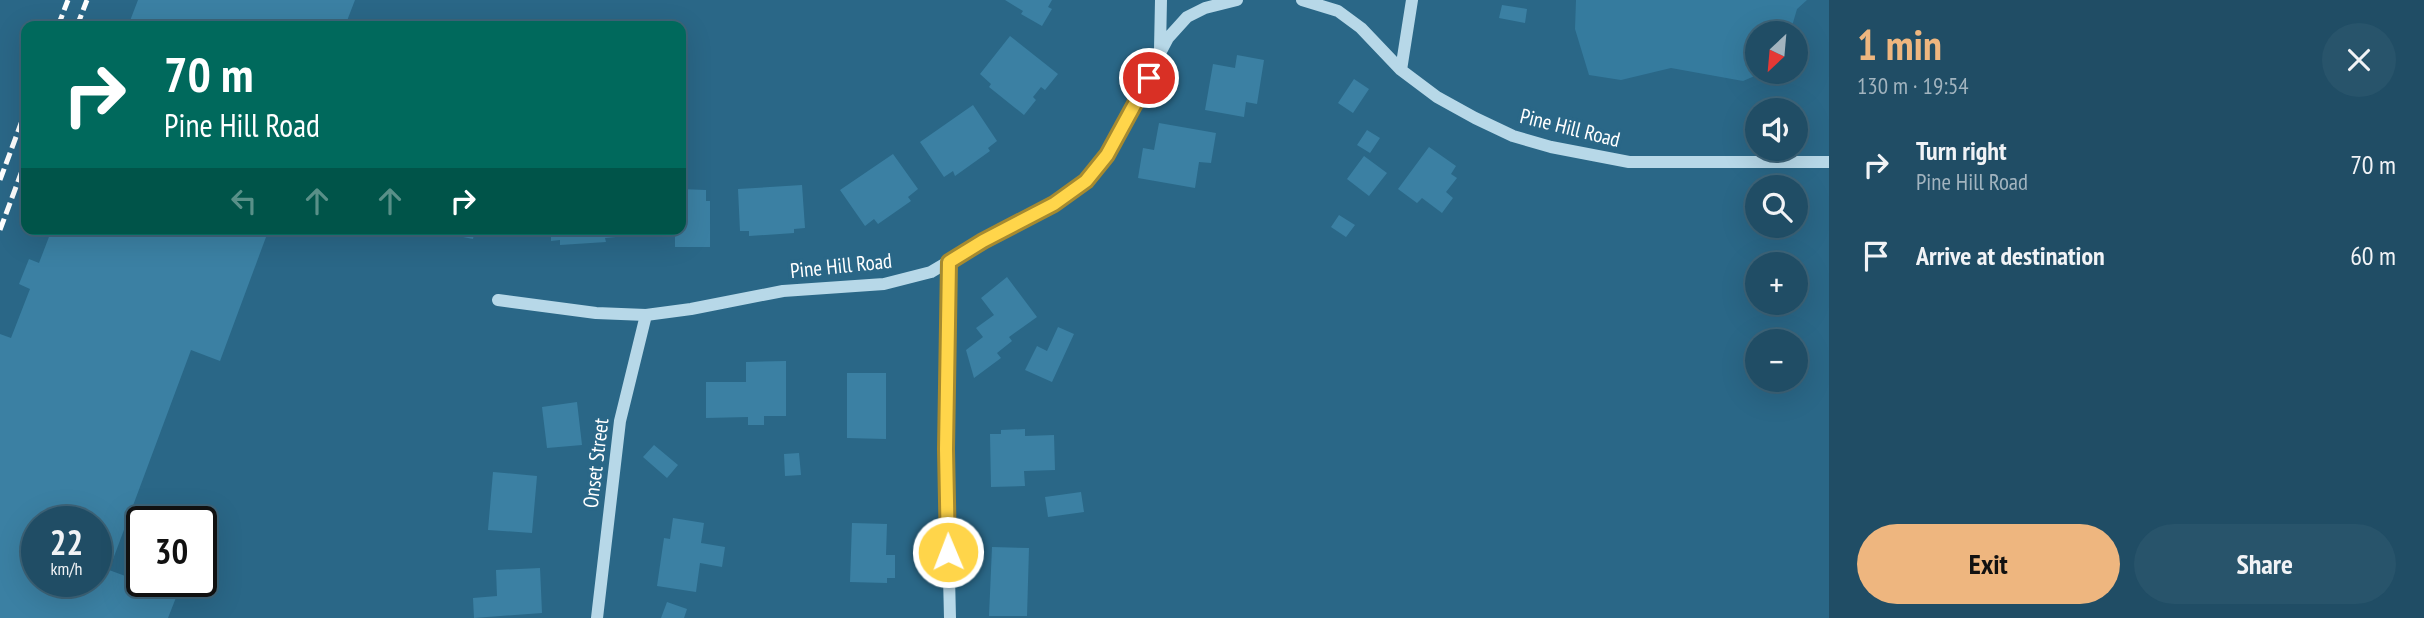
<!DOCTYPE html>
<meta charset="utf-8">
<style>
:root{--surface:#204d65;--page:#28546b;--text:#f1f3f6;--muted:#a2b4bf;--line:#3d6479;--accent:#eeb67f}
body{margin:0;font-family:"PT Sans Narrow",sans-serif;background:var(--page);color:var(--text);height:100vh;display:flex;flex-direction:column;font-size:26px;white-space:nowrap}
*{box-sizing:border-box;margin:0}
p{font-size:23px;color:var(--muted)}
.icon{flex:none;width:38px;height:38px;fill:none;stroke:currentColor;stroke-width:2;stroke-linecap:round;stroke-linejoin:round}
.map{position:relative;flex:1;overflow:hidden}
.panel{display:flex;flex-direction:column;background:var(--surface);width:595px}
.panel>*{flex:none}
.guide{position:absolute;left:21px;top:21px;width:665px;height:214px;border-radius:14px;box-shadow:0 7px 28px #0002,0 0 0 2px var(--line);background:#00695c;color:#fff;overflow:hidden}
.needle{width:46px;rotate:206deg}
.fabs{position:absolute;left:1745px;top:21px;display:grid;gap:14px}
.fabs a{display:grid;place-items:center;width:63px;height:63px;border-radius:50%;background:var(--surface);box-shadow:0 7px 28px #0002,0 0 0 2px var(--line);font-size:35px}
.speed{position:absolute;left:21px;top:506px;display:flex;gap:14px;font-size:35px;font-weight:700;text-align:center}
.speed>*{display:grid;place-content:center;width:91px;height:91px;border-radius:50%;background:var(--surface);box-shadow:0 7px 28px #0002,0 0 0 2px var(--line);line-height:1}
.speed small{font-size:18px;font-weight:400}
.speed .limit{border:4px solid #111;border-radius:10px;background:#fff;color:#111}
.pin{position:absolute;display:grid;place-items:center;width:60px;height:60px;color:#fff;margin:-30px;border:4px solid #fff;border-radius:50%;box-shadow:0 2px 7px #0007}
.me{position:absolute;width:77px;margin:-38px;rotate:359deg;stroke-linejoin:round;filter:drop-shadow(0 0 5px #0008)}
.turn{display:flex;align-items:center;gap:24px;height:147px;padding:0 28px;font-size:32px}
.turn .icon{width:91px;height:91px;stroke-width:2.5}
.turn b{display:block;font-size:49px;line-height:60px}
.lanes{display:flex;align-items:center;height:66px;padding:0 28px;background:#0003;justify-content:center;gap:35px;direction:ltr}
.lanes .off{opacity:.35}
.round{display:grid;place-items:center;flex:none;width:74px;height:74px;border-radius:37px;background:var(--page)}
.summary{display:flex;align-items:center;justify-content:space-between;height:119px;padding:0 28px}
h1{font-size:42px;font-weight:700;line-height:52px;color:var(--accent)}
.button{display:flex;gap:14px;margin-top:auto;padding:14px 28px}
.button a{flex:1;height:80px;border-radius:42px;background:var(--accent);color:#111;font-size:28px;font-weight:700;line-height:80px;text-align:center}
.button a+a{background:var(--page);color:var(--text)}
ul{padding:0;list-style:none}
li{display:flex;align-items:center;gap:21px;height:91px;padding:0 28px}
li div{flex:1}
li b{display:block;font-size:26px}
li em{font-style:normal}
main{display:flex;flex:1;min-height:0}
.map>svg:first-child{display:block}
.green{fill:#357b9e}
.building{fill:#3b80a3;fill-rule:evenodd}
.lines{fill:none;stroke-linecap:round;stroke-linejoin:round}
.minor{stroke:#b7d8e8;stroke-width:12}
.rail{stroke:#fff;stroke-width:5;stroke-dasharray:12 5;stroke-linecap:butt}
.route-casing{stroke:#a68a30;stroke-width:18}
.route{stroke:#ffd54a;stroke-width:12}
.labels{text-anchor:middle;stroke-width:7;stroke-linejoin:round;paint-order:stroke}
.street-label{font-size:21px;fill:#fff;stroke:#2a6787}
</style>
<main>
<div class="map">
<svg width="1829" height="618" viewBox="0 0 1829 618">
<rect width="100%" height="100%" fill="#2a6787"/>
<path class="green" d="M1576 0H1807L1797 9 1790 33H1757V72H1764L1743 81 1671 68 1621 80 1589 75 1575 29Z"/>
<path class="building" d="M138 0H355L345 26H128Z
M1005 0H1052L1048 7 1052 9 1042 26 1021 14 1023 11Z
M1502 5 1527 9 1525 23 1499 18Z
M1010 36 1058 74 1045 90 1041 87 1033 97 1036 100 1024 115 989 87 991 84 980 74Z
M1237 55 1264 60 1257 104 1246 102 1244 117 1205 110 1213 64 1235 68Z
M1354 79 1369 89 1353 113 1338 103Z
M973 105 997 141 988 148 990 151 955 176 953 171 944 177 920 142Z
M1159 123 1216 133 1211 163 1199 162 1195 188 1138 178 1143 148 1154 150Z
M1367 130 1380 138 1370 153 1357 145Z
M1429 147 1456 166 1451 174 1457 178 1446 192 1453 198 1442 213 1422 198 1417 203 1398 189Z
M893 154 918 189 908 197 911 201 878 224 874 219 865 226 840 190Z
M1364 156 1387 173 1369 196 1347 179Z
M802 185 805 228 794 229V233L749 236V231H740L738 189Z
M681 189 706 190V201H710V247H675V229H681Z
M1339 215 1355 225 1346 237 1331 227Z
M52 229H269L220 361 191 350 109 570 177 595 168 618H0V334L11 338 30 289 19 284 29 259 39 263ZM37 522H96V581H37Z
M444 229H475L473 239 443 233Z
M551 229H615L616 237 605 238 606 242 560 245V240L551 241Z
M1007 277 1037 317 1009 337 1012 341 997 353 1001 358 974 378 966 350 983 337 976 328 994 315 981 298Z
M1058 327 1074 334 1052 382 1025 370 1037 346 1047 351Z
M786 361V416H764V425H748V417L706 418V382H746V362Z
M847 373H886V439L847 438Z
M577 402 582 445 547 448 542 407Z
M1025 429V436L1054 435 1055 470 1024 471 1025 486 991 487 990 434H1001V430Z
M654 445 678 465 667 478 643 457Z
M799 453 801 475 785 476 784 454Z
M493 472 537 476 532 533 488 530Z
M1081 492 1084 512 1048 517 1045 497Z
M673 518 704 523 701 543 725 547 722 567 700 563 696 592 657 586 664 538 670 539Z
M852 523 887 524 886 555H895V578H887V583L850 582Z
M992 547 1029 548 1027 616H989Z
M540 568 542 613 474 618 473 598 497 596 496 570Z
M667 602 687 609 684 618H661Z"/>
<g class="lines">
<path class="minor" d="M1302 0 1338 11 1361 28 1401 70 1437 97 1475 118 1513 136 1551 147 1629 162H1829
M1160 49 1161 0
M1401 70 1412 0
M949 262 946 449 950 618
M498 300 596 313 646 315 691 309 783 291 884 284 931 272 983 241 1054 204 1086 182 1107 154 1168 38 1187 17 1205 8 1237 0
M597 618 620 421 646 315"/>
<path class="rail" d="M58 26 68 0
M77 26 87 0
M0 180 26 110
M0 230 26 160"/>
</g>
<g class="lines">
<g class="route-casing">
<path id="route" d="M948 552 946 449 949 262 983 241 1054 204 1086 181 1107 155 1149 78"/>
</g>
<use href="#route" class="route"/>
</g>
<g class="labels">
<g class="street-label">
<text transform="translate(1570 128) rotate(14)" y="7">Pine Hill Road</text>
<text transform="translate(841 266) rotate(-6)" y="7">Pine Hill Road</text>
<text transform="translate(596 463) rotate(-83)" y="7">Onset Street</text>
</g>
</g>
</svg>
<div class="fabs">
<a><svg class="needle" viewBox="-14 -14 28 28"><path d="M0-13l5 13h-10z" fill="#e53935"/><path d="M0 13l5-13h-10z" fill="#a2b4bf"/></svg></a>
<a><svg class="icon" aria-label="sound" viewBox="0 0 24 24"><path d="M4 9h4l5-4v14l-5-4H4zM17 9q2 3 0 6"/></svg></a>
<a><svg class="icon" aria-label="search" viewBox="0 0 24 24"><circle cx="10" cy="10" r="6"/><path d="M15 15l6 6"/></svg></a>
<a>+</a>
<a>−</a>
</div>
<div class="speed"><div>22<small>km/h</small></div><div class="limit">30</div></div>
<div class="pin" style="left:1149px;top:78px;background:#d93025"><svg class="icon" aria-label="arrive" viewBox="0 0 24 24"><path d="M6 21V4h12l-3 4 3 4H6"/></svg></div>
<svg class="me" style="left:948px;top:552px" viewBox="-20 -20 40 40"><circle r="17" fill="#ffd54a" stroke="#fff" stroke-width="3"/><path d="M0-11L8 9 0 5-8 9z" fill="#fff"/></svg>
<div class="guide">
<div class="turn"><svg class="icon" aria-label="right" viewBox="0 0 24 24"><path d="M7 20v-9h11M14 6l5 5-5 5"/></svg><div><b>70 m</b>Pine Hill Road</div></div>
<div class="lanes"><svg class="icon off" aria-label="left" viewBox="0 0 24 24"><path d="M17 20v-9H6M10 6l-5 5 5 5"/></svg><svg class="icon off" aria-label="ahead" viewBox="0 0 24 24"><path d="M12 20V5M6 11l6-6 6 6"/></svg><svg class="icon off" aria-label="ahead" viewBox="0 0 24 24"><path d="M12 20V5M6 11l6-6 6 6"/></svg><svg class="icon" aria-label="right" viewBox="0 0 24 24"><path d="M7 20v-9h11M14 6l5 5-5 5"/></svg></div>
</div>
</div>
<section class="panel">
<div class="summary"><div><h1>1 min</h1><p>130 m · 19:54</p></div><a class="round"><svg class="icon" aria-label="close" viewBox="0 0 24 24"><path d="M6 6l12 12M18 6L6 18"/></svg></a></div>
<ul>
<li><svg class="icon" aria-label="right" viewBox="0 0 24 24"><path d="M7 20v-9h11M14 6l5 5-5 5"/></svg><div><b>Turn right</b><p>Pine Hill Road</p></div><em>70 m</em></li>
<li><svg class="icon" aria-label="arrive" viewBox="0 0 24 24"><path d="M6 21V4h12l-3 4 3 4H6"/></svg><div><b>Arrive at destination</b></div><em>60 m</em></li>
</ul>
<div class="button"><a>Exit</a><a>Share</a></div>
</section>
</main>
